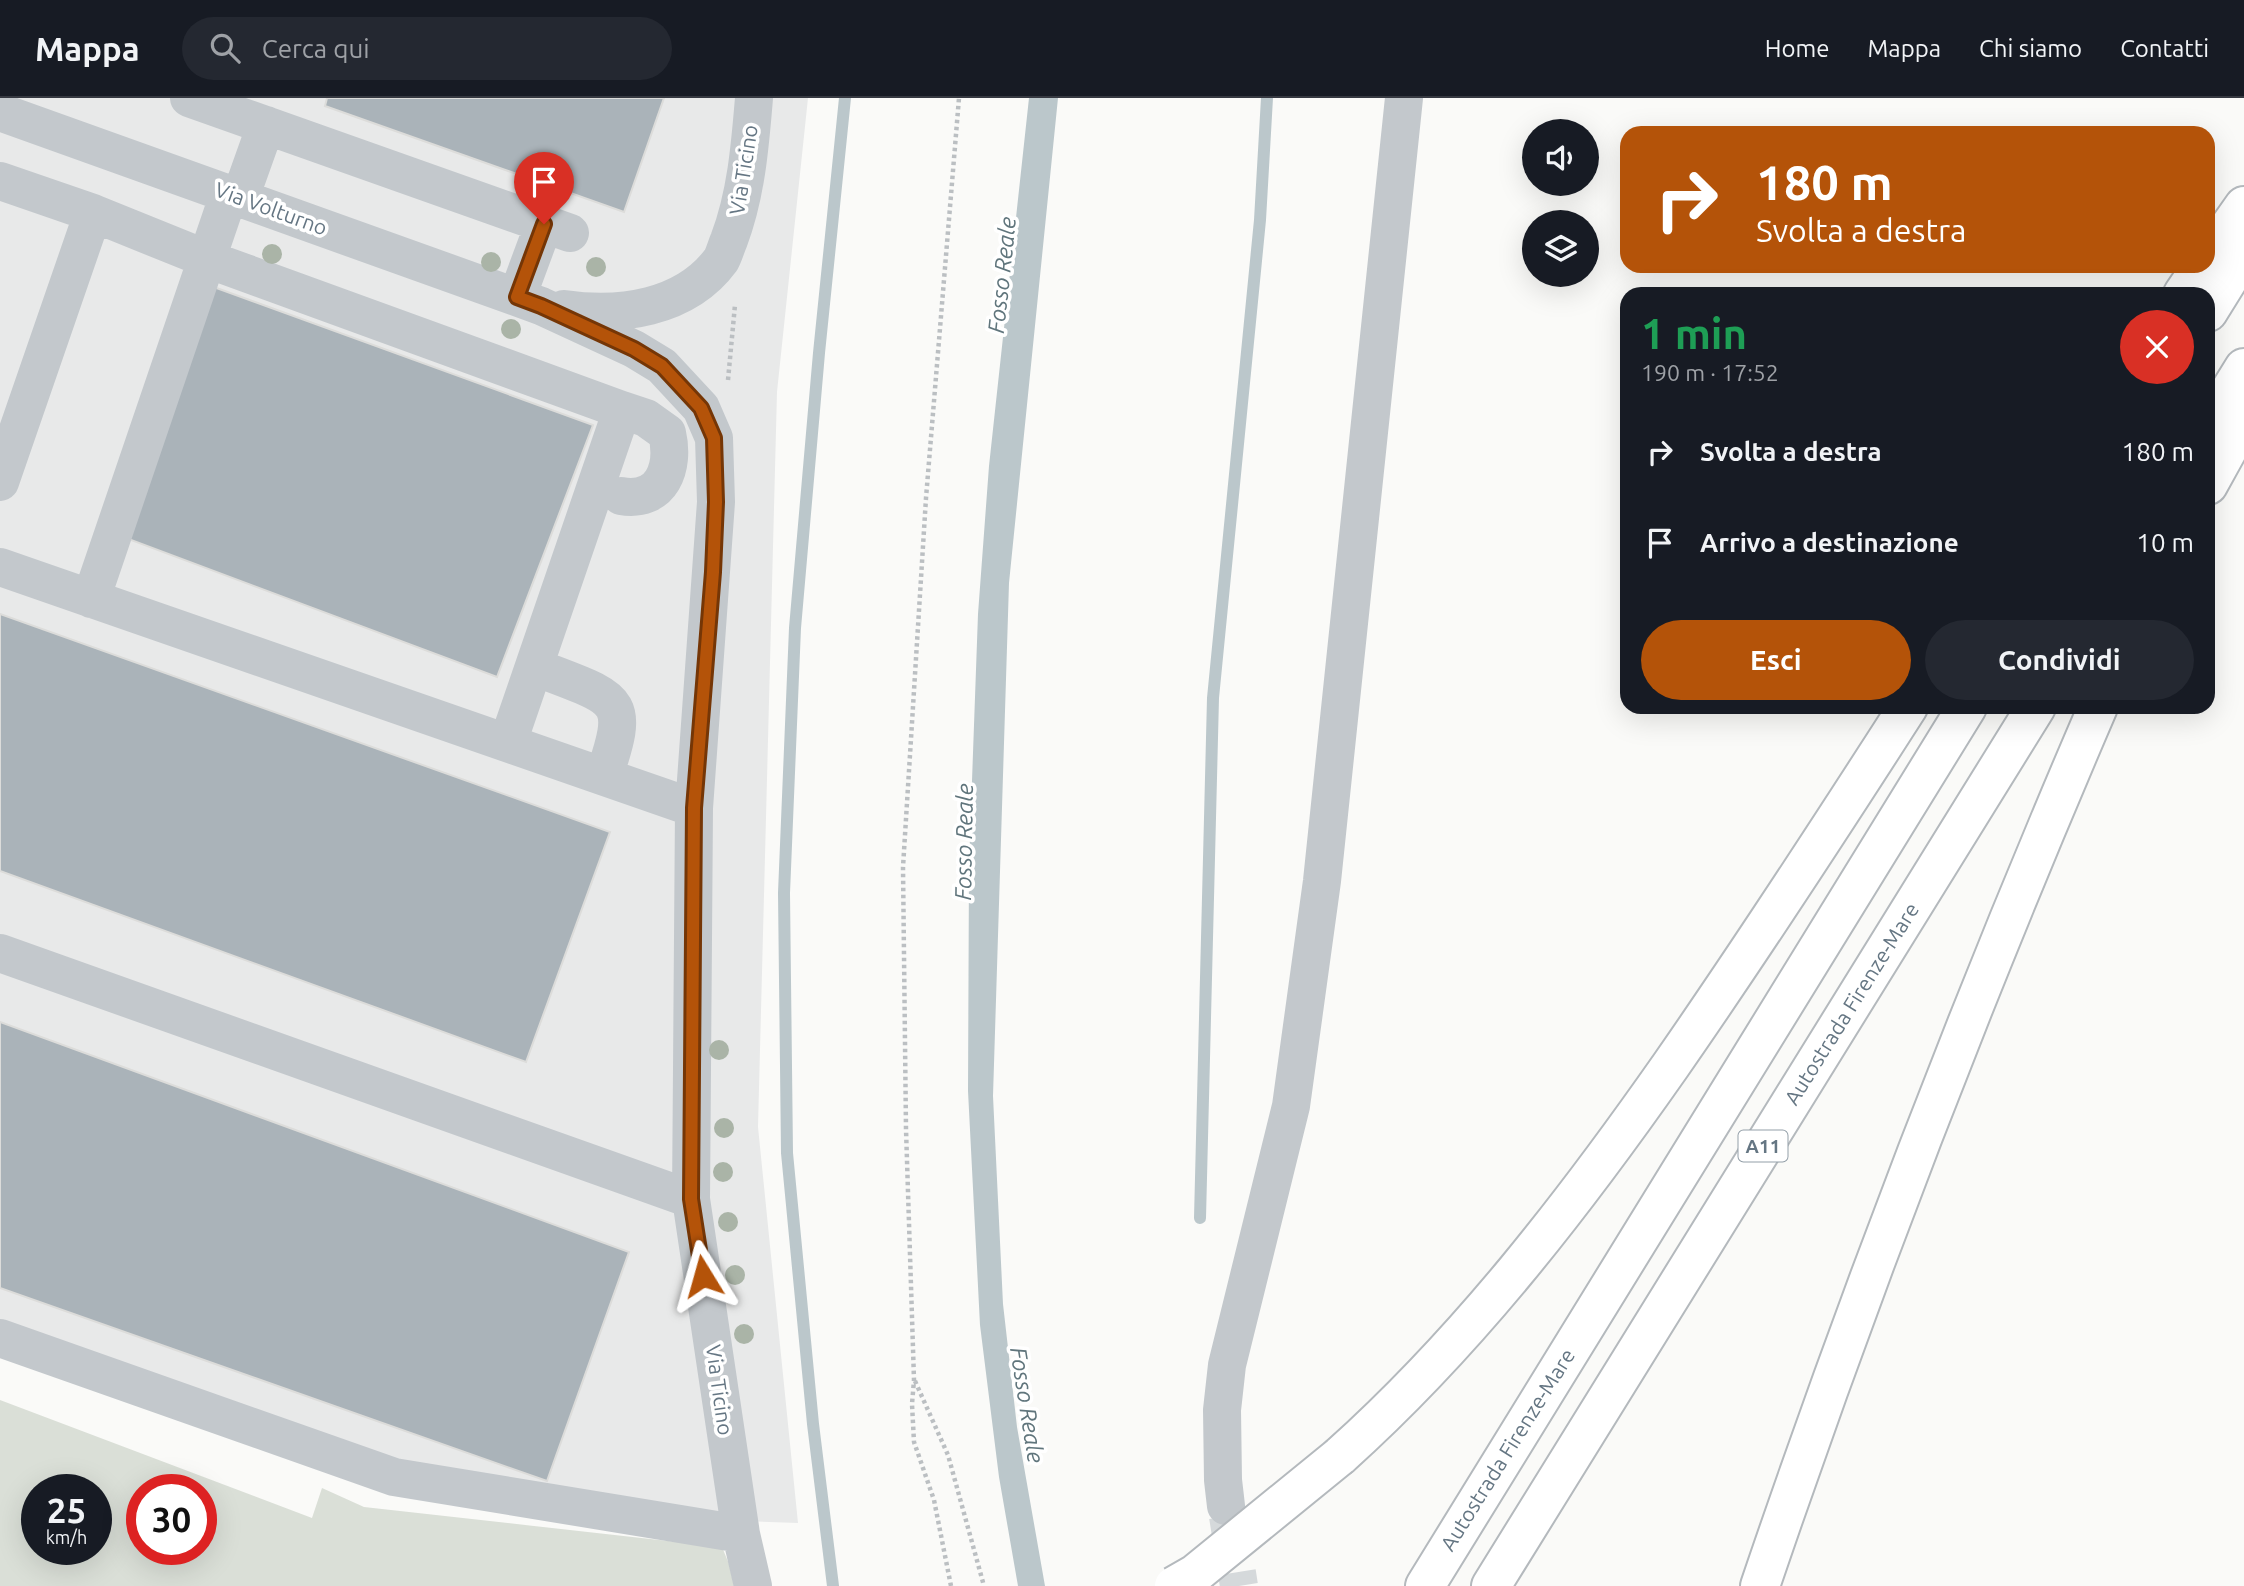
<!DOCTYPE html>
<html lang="it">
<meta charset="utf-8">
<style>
:root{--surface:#171b24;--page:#242831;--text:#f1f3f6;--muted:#9ea1a6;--line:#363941;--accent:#b45309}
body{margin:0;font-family:Ubuntu,sans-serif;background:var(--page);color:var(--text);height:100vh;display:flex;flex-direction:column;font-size:26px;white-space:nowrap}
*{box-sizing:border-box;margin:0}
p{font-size:23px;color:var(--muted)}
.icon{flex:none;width:38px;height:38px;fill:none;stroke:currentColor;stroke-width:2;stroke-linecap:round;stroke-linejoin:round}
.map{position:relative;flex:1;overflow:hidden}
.side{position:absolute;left:1620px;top:189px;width:595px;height:427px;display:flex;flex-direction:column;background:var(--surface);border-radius:21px;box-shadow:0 7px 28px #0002}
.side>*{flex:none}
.hud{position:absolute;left:1620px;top:28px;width:595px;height:147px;border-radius:21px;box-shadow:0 7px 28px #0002;background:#b45309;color:#fff;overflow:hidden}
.fabs{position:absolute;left:1522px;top:21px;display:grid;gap:14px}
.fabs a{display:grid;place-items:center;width:77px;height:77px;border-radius:50%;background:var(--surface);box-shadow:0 7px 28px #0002;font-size:35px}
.speed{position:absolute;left:21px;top:1376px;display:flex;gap:14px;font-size:35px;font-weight:700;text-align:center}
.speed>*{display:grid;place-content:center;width:91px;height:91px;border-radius:50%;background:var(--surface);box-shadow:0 7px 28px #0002;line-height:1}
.speed small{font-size:18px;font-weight:400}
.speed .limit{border:10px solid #d22;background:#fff;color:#111}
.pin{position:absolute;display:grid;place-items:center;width:60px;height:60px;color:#fff;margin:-72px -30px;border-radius:50% 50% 50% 0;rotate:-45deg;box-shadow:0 0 7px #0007}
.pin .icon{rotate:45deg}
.me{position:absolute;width:77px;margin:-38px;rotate:352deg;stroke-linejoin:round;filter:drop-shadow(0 0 5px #0008)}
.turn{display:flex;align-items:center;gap:24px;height:147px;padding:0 21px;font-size:32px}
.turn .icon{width:91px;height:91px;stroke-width:2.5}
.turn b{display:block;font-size:49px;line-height:60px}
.round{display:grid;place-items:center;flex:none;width:74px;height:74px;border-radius:37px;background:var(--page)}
.overview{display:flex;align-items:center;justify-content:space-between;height:119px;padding:0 21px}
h1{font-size:42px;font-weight:700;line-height:52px;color:#1e9e55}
.action{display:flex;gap:14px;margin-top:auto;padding:14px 21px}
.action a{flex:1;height:80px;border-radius:42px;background:var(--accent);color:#fff;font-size:28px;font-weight:700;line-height:80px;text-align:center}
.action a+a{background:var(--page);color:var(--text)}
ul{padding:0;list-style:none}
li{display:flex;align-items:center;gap:21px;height:91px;padding:0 21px}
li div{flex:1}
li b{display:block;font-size:26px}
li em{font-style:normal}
header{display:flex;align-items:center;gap:42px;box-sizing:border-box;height:98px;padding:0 35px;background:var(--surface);border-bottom:2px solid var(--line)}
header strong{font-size:33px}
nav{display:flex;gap:38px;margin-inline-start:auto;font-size:24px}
.search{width:490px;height:63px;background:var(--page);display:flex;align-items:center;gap:18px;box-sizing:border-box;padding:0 24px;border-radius:38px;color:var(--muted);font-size:26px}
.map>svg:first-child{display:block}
.built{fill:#e8e9e9}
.green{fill:#dadfd7;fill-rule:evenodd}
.water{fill:#bbc7cb}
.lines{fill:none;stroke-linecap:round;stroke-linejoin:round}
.stream{stroke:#bbc7cb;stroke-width:12}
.building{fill:#aab3b9;stroke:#dcdcda;stroke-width:2}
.minor-tunnel{stroke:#d5d9db;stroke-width:38;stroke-dasharray:38 19;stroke-linecap:butt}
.highway-casing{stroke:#b4b9bd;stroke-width:42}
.path{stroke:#bbbfc2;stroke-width:4.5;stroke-dasharray:3.5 3.5;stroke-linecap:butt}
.minor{stroke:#c3c8cc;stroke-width:38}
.highway{stroke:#fff;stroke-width:38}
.highway-bridge-casing{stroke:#b4b9bd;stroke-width:42;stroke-linecap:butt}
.highway-bridge{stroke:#fff;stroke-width:38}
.tree{fill:#aab4a7}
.route-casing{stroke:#753606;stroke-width:18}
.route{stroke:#b45309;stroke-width:12}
.labels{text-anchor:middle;stroke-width:7;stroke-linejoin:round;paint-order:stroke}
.shield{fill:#fff;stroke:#939fa8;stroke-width:2}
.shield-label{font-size:19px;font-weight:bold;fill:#657683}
.street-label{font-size:21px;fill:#657683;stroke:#fff}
.water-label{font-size:23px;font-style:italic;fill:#60757c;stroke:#fff}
</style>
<header>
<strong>Mappa</strong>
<div class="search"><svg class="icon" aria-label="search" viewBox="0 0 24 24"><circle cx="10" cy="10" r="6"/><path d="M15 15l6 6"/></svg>Cerca qui</div>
<nav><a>Home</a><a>Mappa</a><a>Chi siamo</a><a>Contatti</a></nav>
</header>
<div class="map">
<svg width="2244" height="1488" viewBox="0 0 2244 1488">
<rect width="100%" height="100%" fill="#fafaf8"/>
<path class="built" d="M0 0H808L777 294 758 1029 798 1425 508 1414 0 1236Z"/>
<path class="green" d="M0 1302 312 1420 322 1390 364 1409 722 1449 729 1466 734 1488H0ZM37 1391H96V1451H37ZM142 1391H201V1451H142Z"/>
<path class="water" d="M1029 0H1058L1009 485 993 998 1003 1206 1017 1329 1045 1488H1018L999 1379 980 1227 968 993 969 766 978 516 989 368Z"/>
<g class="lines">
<path class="stream" d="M1200 1120 1213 600 1260 122 1267 0
M833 1488 813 1326 787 1055 784 795 795 530 819 255 845 0"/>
</g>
<path class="building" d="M327 0H664L624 114 325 8Z
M211 188 593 327 497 579 123 439Z
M0 516 610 734 526 964 0 773Z
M0 924 629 1154 547 1383 0 1190Z"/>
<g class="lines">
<path class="minor-tunnel" d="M1228 1418 1239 1488"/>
<g class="highway-casing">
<path id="highway" d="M2208 159 2244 108
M2183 196 2202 168
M2208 214 2244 156
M2208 328 2244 270
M2208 387 2244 322
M1340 1358C1467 1244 1573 1107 1671 967 1753 849 1831 729 1908 609
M1425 1488 1967 609
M1491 1488 2036 609
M1760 1488C1861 1191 1974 897 2098 609"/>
</g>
<path class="path" d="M728 282 735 207
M915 1283 948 1357 984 1488
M951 1488 934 1402 914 1344 912 1306 914 1282 906 1031 903 769 926 400 959 0"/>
<path class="minor" d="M189 0 570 135
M0 14 541 208 634 251 662 268 701 310 714 340 716 404 694 710 691 1101 741 1436 753 1488
M0 83 93 115 207 161 622 312
M240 100 266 27
M517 199 544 126
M564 211C619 219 685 211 721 162 724 157 726 149 729 142 746 97 750 49 754 0
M0 384 93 115
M0 469 694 710
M91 501 229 96
M553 576C622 602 629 605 604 678
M508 644 622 312 646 320 667 335C675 370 662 405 621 398
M0 855 691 1101
M0 1240 394 1379 741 1436
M1226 1408 1223 1382 1222 1312 1227 1267 1291 1008 1322 783 1404 0"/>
<use href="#highway" class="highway"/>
<g class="highway-bridge-casing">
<path id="highway-bridge" d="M1174 1488 1195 1476 1340 1358"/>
</g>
<use href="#highway-bridge" class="highway-bridge"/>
</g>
<g class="tree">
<circle cx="272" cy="156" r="10"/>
<circle cx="491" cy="164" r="10"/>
<circle cx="596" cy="169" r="10"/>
<circle cx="511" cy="231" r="10"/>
<circle cx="719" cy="952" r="10"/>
<circle cx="724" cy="1030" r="10"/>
<circle cx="723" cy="1074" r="10"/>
<circle cx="728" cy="1124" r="10"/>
<circle cx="735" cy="1177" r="10"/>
<circle cx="744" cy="1236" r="10"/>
</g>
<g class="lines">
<g class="route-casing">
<path id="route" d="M544 126 517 199 541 208 634 251 662 268 701 310 714 340 716 404 713 474 694 710 691 1101 703 1178"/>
</g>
<use href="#route" class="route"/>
</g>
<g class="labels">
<rect class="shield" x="1738.5" y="1032.5" width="49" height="31" rx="5"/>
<g class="shield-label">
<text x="1763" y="1055">A11</text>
</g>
<g class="street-label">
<text transform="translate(744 72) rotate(-81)" y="7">Via Ticino</text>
<text transform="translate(271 111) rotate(20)" y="7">Via Volturno</text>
<text transform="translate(1852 906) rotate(-58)" y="7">Autostrada Firenze-Mare</text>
<text transform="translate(719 1292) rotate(82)" y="7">Via Ticino</text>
<text transform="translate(1508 1352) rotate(-58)" y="7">Autostrada Firenze-Mare</text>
</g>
<g class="water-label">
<text transform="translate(1002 177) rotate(-84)" y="8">Fosso Reale</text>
<text transform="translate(964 744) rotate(-89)" y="8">Fosso Reale</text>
<text transform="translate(1027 1307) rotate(81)" y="8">Fosso Reale</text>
</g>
</g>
</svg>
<div class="fabs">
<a><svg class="icon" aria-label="sound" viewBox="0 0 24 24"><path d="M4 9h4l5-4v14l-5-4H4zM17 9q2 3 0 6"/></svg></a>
<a><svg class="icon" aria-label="layers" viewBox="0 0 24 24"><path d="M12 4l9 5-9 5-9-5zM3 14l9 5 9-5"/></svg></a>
</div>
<div class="speed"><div>25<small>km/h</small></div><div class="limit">30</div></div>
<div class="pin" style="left:544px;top:126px;background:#d93025"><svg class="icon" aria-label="arrive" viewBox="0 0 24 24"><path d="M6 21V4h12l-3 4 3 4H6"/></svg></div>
<svg class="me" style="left:703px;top:1178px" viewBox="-20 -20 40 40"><path d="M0-17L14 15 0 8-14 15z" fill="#b45309" stroke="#fff" stroke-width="4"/></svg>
<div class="hud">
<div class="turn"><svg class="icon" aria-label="right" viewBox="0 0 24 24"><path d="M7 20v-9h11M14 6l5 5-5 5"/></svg><div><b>180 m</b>Svolta a destra</div></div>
</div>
<section class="side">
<div class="overview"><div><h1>1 min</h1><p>190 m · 17:52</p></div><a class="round" style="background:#d93025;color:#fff"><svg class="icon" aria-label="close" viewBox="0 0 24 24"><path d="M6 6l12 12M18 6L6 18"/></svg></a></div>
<ul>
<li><svg class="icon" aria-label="right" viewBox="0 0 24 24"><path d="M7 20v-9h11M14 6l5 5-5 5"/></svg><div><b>Svolta a destra</b></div><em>180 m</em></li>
<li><svg class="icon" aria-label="arrive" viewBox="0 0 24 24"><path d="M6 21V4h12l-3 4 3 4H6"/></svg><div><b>Arrivo a destinazione</b></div><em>10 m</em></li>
</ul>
<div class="action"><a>Esci</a><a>Condividi</a></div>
</section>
</div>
